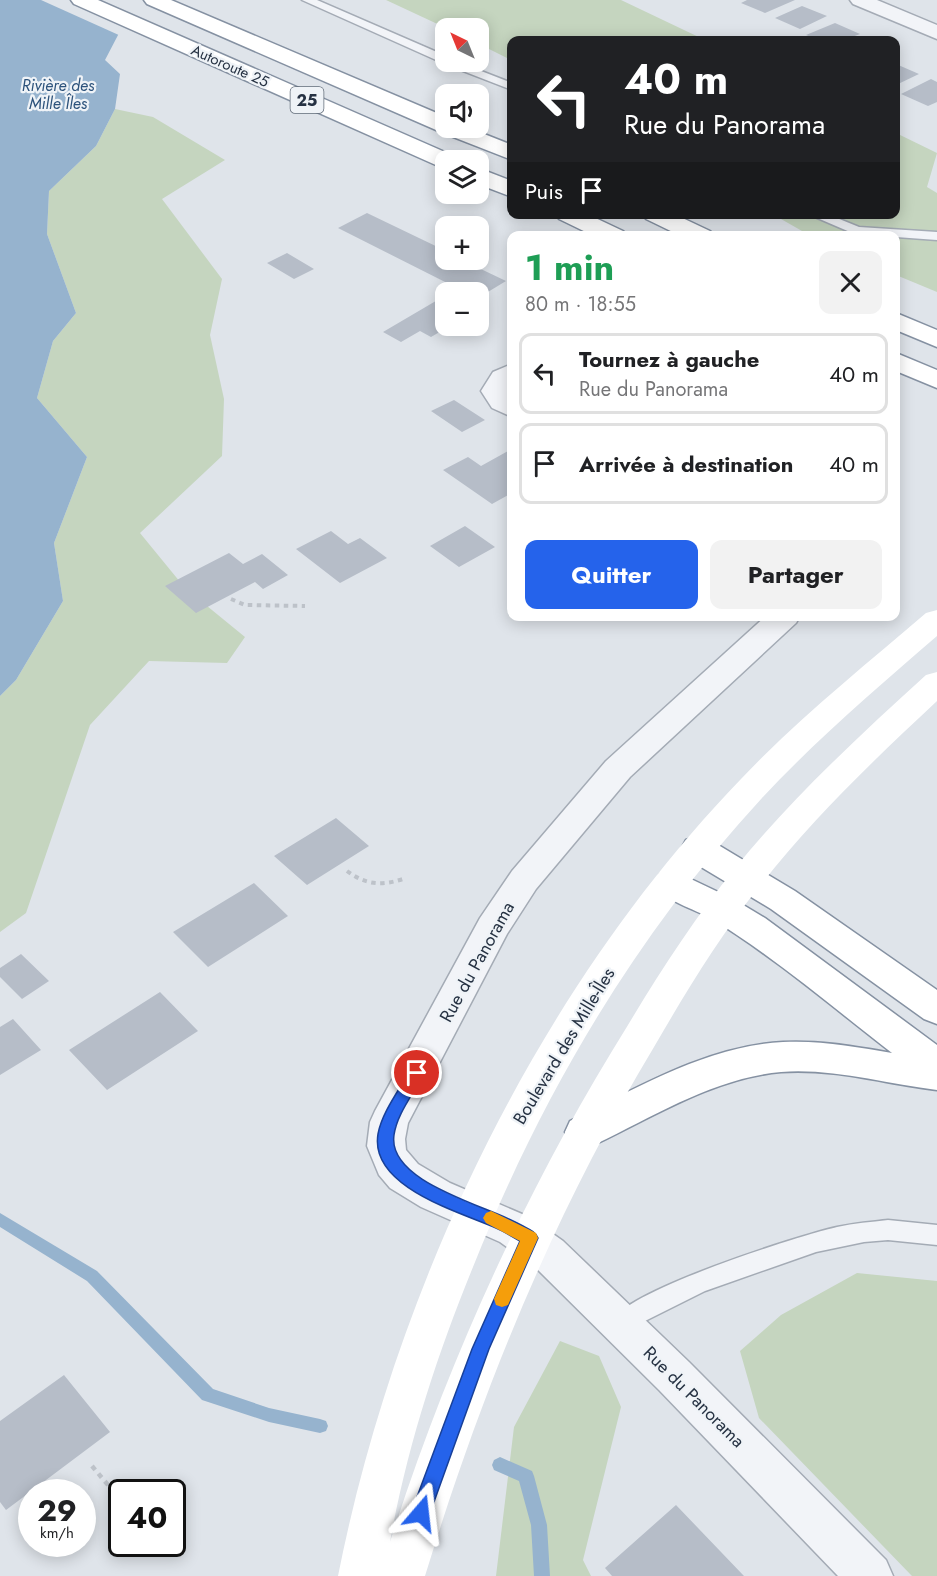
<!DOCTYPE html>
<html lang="fr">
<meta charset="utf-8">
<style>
:root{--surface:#fff;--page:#f2f2f2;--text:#202124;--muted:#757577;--line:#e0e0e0;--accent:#2563eb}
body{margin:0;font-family:Jost,sans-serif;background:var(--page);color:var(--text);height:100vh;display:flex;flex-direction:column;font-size:22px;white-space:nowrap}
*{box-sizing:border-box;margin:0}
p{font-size:20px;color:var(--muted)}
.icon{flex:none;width:33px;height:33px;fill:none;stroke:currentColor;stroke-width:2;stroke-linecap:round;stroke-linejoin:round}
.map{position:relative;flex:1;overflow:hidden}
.panel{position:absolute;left:507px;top:231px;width:393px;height:390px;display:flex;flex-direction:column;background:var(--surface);border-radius:12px;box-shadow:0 3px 15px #0003}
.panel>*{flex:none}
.hud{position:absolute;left:507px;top:36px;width:393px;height:183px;border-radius:12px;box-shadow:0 3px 15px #0003;background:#202124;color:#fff;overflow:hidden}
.needle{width:39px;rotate:317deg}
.fabs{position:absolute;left:435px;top:18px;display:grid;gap:12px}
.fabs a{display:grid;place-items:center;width:54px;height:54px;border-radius:12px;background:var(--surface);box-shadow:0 3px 15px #0003;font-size:30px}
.speed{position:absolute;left:18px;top:1479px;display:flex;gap:12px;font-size:30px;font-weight:700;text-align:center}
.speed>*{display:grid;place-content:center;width:78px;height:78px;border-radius:50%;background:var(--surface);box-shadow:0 3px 15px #0003;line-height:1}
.speed small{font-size:15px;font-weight:400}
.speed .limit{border:3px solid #111;border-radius:9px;background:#fff;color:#111}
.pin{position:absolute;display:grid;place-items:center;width:51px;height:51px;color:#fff;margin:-26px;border:3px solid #fff;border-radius:50%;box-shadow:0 2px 6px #0007}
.me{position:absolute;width:66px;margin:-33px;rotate:17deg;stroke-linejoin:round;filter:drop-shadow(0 0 4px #0008)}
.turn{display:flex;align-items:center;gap:21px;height:126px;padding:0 18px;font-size:27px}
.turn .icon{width:78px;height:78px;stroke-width:2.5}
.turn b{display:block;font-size:42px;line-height:51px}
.then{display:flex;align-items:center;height:57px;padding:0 18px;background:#0003;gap:12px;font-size:22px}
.round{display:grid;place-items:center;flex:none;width:63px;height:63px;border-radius:12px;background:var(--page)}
.head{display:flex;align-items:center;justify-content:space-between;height:102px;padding:0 18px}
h1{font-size:36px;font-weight:700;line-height:45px;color:#1e9e55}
.action{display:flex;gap:12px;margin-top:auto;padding:12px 18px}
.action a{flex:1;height:69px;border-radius:12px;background:var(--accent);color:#fff;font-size:24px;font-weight:700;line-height:69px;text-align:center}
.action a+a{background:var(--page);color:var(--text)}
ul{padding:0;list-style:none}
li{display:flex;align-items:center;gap:18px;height:81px;margin:0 12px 9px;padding:0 6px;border:3px solid var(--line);border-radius:12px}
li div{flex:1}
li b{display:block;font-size:22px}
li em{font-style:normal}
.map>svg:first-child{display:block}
.green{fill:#c5d5bf}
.water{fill:#96b3ce}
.pier{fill:#dfe4ea}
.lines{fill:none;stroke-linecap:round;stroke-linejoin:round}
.stream{fill:#96b3ce;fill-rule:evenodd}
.building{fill:#b6bdc8}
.lane-casing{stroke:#a4abb5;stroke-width:3}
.street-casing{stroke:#a4abb5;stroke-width:3}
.highway-casing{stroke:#8591a2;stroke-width:3}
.path-far1{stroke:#bdc2c9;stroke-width:4;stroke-dasharray:4.5 4.5;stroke-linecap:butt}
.path{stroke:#bdc2c9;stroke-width:4.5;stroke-dasharray:5 5;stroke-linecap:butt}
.lane{fill:#f2f4f8;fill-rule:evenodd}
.street{fill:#f2f4f8;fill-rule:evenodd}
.secondary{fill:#fff;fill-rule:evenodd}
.highway{fill:#fff;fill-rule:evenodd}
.route{fill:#2563eb;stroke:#184099;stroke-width:1.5}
.slow{fill:#f59e0b}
.labels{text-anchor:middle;stroke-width:4.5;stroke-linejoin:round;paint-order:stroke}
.far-street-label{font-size:15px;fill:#263243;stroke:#eff3f7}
.far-water-label{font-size:16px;font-style:italic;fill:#2c527b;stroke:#eff3f7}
.shield{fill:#eff3f7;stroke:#626c79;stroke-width:1.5}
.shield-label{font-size:16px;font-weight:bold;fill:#263243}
.street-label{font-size:18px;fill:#263243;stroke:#eff3f7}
</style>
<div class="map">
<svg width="937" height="1576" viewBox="0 0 937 1576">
<rect width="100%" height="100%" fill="#dfe4ea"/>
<path class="green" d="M386 0H621L705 40H512L511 60 479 44 478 28H446Z
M115 109 153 117 225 160 162 199 222 279 210 335 224 399 222 456 140 533 185 588 245 637 227 663 149 661 90 725 26 913 0 932V696L16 680 63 601 54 543 87 457 37 398 53 341 76 313 47 234 49 191 96 146Z
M896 133 937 153 927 187 937 193V292L896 275V236L809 235 774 215 896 214Z
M857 1273 937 1281V1576H912L759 1418 740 1351 781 1315Z
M560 1341 599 1356 621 1407 583 1560 591 1576H496L514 1427Z"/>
<path class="water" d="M0 0H133L129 14 105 60 120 74 115 109 96 146 49 191 47 234 76 313 53 341 37 398 87 457 54 543 63 601 16 680 0 696Z"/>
<path class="pier" d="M41 0H136L132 15 121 36Z"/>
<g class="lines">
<path class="stream" d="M0 1213 97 1271 213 1389 269 1408 320 1419 326 1421 328 1426 326 1431 320 1433 269 1422 202 1400 87 1281 0 1227Z
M500 1457 532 1471 534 1476 547 1525 550 1576H534L531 1525 519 1481 494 1470 492 1465 494 1460Z"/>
</g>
<path class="building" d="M747 0H795L765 13 741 3Z
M802 6 827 16 800 29 775 18Z
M835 23 860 34 844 40H818L806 35Z
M896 64 919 74 896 85Z
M931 79 937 82V102L928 106 901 94Z
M367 213 446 251V260H462L506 281 478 298V292H450L457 288 338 228Z
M287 253 314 269 294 279 267 263Z
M446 295V326H450L431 337 420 331 401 342 383 332Z
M454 400 485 420 462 432 431 411Z
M508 451 512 453V493L492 504 443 470 468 457 481 466Z
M465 526 495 547 459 567 430 546Z
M331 531 348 544 360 538 387 558 340 583 296 549Z
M229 553 243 564 262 554 288 575 263 589 255 582 196 613 165 586Z
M336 818 369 846 307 885 274 856Z
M254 883 288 916 208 967 173 932Z
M21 954 49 981 22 999 0 977V968Z
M160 992 198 1031 107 1090 69 1050Z
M13 1019 41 1050 0 1075V1027Z
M64 1375 110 1432 6 1510 0 1502V1421Z
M676 1505 744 1576H612L605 1568Z"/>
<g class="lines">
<g class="lane-casing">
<path id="lane" d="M302 0H317L446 56V62H458L512 83V90L445 64Z
M808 214H827L859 227 937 232V240L896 237V236L857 235Z
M888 1220 937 1225V1245L888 1240 864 1242 816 1252 705 1291 621 1333 613 1330 610 1323C624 1291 798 1236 837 1227 854 1223 871 1222 888 1220Z"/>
</g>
<g class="street-casing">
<path id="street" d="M850 0H877L937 25V39L853 4Z
M512 364V384L507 391 512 397V417L492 408 481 391 493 372Z
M766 616H800L796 623 630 777 536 889 507 934 408 1123 405 1139 406 1150 418 1164 450 1183 529 1217 563 1241 689 1362 886 1560 893 1576H838L659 1390 535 1267 500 1242 421 1207 390 1188 379 1175 367 1146 370 1122 375 1111 480 918 512 871 606 761Z"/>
</g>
<g class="highway-casing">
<path id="highway" d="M71 0H98L454 156 457 160H446V168L438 166 74 4Z
M144 0H171L446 117V128H469L512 145V160L443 133 147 4Z
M478 168 512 181V197L478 184Z
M556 214H587L623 231 627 236H594L559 219Z
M643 214H674L710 231 714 236H681L646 219Z
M896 313 937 330V347L896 330Z
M896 353 937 370V388L896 371Z
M698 836 710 840 795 891 937 990V1024L924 1019 771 909 686 858 681 849 686 840Z
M672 870 735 900 765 918 937 1045V1090C886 1084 833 1068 781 1072 715 1078 656 1115 598 1143L584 1148 570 1143 565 1132 570 1121C637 1088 707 1046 783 1042 820 1040 857 1047 892 1053 835 1009 773 956 712 919 693 908 665 902 655 883L660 874Z"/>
</g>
<path class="path-far1" d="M231 599 245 605 305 606
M347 871C366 885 381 886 403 879"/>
<path class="path" d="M92 1466 113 1491"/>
<use href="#lane" class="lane"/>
<use href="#street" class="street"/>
<path class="secondary" d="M937 610V636C877 688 816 740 762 798 635 936 542 1094 473 1267 437 1355 407 1447 390 1542 448 1360 527 1187 628 1025 661 970 696 916 736 867 793 797 859 736 926 675L937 672V701C874 760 812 819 759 887 719 937 686 992 654 1047 554 1213 482 1390 425 1576H338C395 1289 536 991 741 779 798 719 863 667 926 613Z"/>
<use href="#highway" class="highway"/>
</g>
<path class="route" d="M417 1067 422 1069 424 1073C415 1092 397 1113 394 1135 387 1183 489 1206 521 1225 528 1229 535 1231 538 1238L489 1349 430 1513 427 1519 421 1522 414 1519 411 1513 472 1349 520 1241C512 1237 504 1231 496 1228 460 1212 369 1187 378 1134 382 1112 400 1089 411 1069Z"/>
<path class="slow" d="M491 1211 536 1233 538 1238 508 1305 502 1307 496 1305 494 1299 520 1241 486 1223 483 1218 486 1213Z"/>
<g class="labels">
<g class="far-street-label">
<text transform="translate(230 66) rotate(24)" y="5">Autoroute 25</text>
</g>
<g class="far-water-label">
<text x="58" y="91">Rivière des<tspan x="58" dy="18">Mille Îles</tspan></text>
</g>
<rect class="shield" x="290.5" y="87" width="33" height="26" rx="4.5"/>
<g class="shield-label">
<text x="307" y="106">25</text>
</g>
<g class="street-label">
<text transform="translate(477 962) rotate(-61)" y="6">Rue du Panorama</text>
<text transform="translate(564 1046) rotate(-59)" y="6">Boulevard des Mille-Îles</text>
<text transform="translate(694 1397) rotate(45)" y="6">Rue du Panorama</text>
</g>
</g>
</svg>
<div class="fabs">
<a><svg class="needle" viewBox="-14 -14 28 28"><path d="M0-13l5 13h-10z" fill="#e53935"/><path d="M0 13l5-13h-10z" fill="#757577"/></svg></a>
<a><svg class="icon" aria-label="sound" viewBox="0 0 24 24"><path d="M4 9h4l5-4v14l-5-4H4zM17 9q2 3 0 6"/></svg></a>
<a><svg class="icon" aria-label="layers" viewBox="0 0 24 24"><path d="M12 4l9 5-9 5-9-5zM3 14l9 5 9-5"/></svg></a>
<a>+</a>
<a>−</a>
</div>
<div class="speed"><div>29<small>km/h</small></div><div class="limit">40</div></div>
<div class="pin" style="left:417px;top:1073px;background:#d93025"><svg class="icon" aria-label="arrive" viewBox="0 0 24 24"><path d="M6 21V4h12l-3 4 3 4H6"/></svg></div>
<svg class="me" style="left:421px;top:1513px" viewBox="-20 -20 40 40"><path d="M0-17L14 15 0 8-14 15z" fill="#2563eb" stroke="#fff" stroke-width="4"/></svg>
<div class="hud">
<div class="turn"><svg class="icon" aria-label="left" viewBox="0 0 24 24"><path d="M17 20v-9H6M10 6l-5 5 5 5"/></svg><div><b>40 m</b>Rue du Panorama</div></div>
<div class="then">Puis<svg class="icon" aria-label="arrive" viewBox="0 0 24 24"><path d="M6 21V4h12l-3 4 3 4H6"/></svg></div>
</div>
<section class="panel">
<div class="head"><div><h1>1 min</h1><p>80 m · 18:55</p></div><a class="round"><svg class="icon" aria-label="close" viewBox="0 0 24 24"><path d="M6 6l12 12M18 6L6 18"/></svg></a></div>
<ul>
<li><svg class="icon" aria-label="left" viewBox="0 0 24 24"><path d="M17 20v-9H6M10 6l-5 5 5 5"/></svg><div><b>Tournez à gauche</b><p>Rue du Panorama</p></div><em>40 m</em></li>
<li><svg class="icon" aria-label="arrive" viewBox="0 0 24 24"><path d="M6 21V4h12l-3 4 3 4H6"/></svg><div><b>Arrivée à destination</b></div><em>40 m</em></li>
</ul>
<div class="action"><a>Quitter</a><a>Partager</a></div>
</section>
</div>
